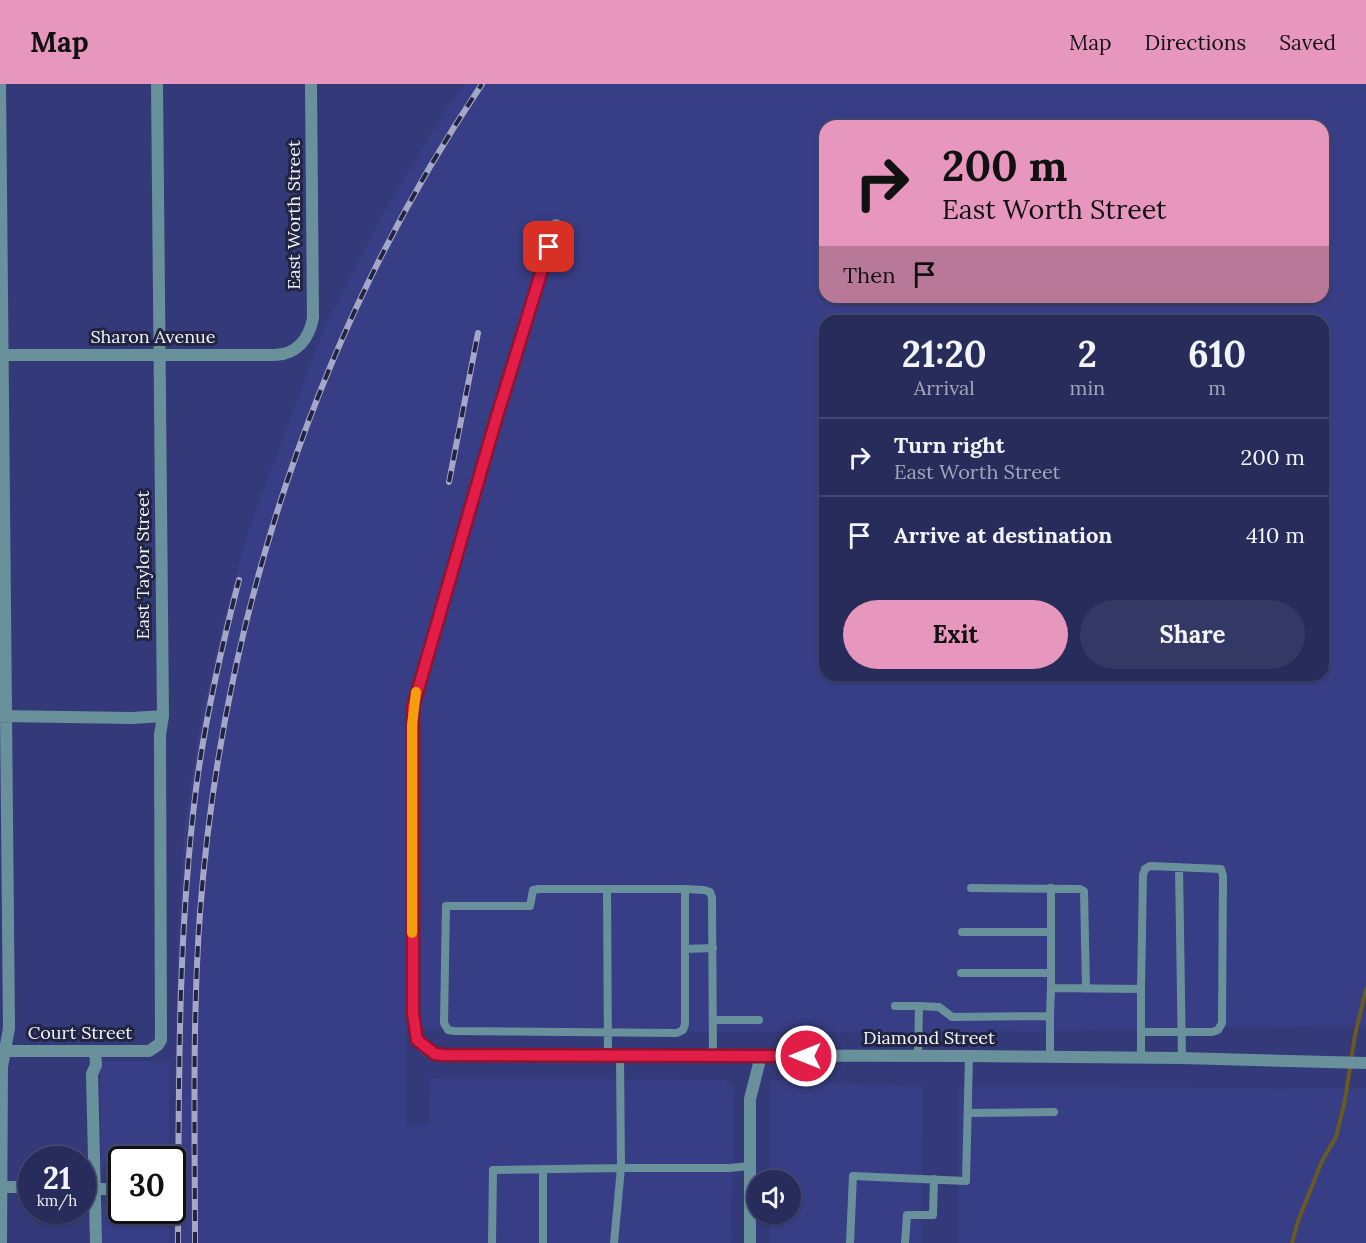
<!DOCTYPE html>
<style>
:root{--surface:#272c5b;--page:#333864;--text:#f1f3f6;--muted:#a4a7bb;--line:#434871;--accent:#e797bd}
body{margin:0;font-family:Lora,serif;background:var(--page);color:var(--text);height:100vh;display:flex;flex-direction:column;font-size:22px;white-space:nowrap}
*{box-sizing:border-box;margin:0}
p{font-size:20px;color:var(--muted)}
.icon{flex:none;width:33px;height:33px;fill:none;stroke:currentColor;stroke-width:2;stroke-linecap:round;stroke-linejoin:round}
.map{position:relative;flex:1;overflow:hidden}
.side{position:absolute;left:819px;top:231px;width:510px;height:366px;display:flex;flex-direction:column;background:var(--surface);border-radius:18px;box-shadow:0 2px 4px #0004,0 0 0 2px var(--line)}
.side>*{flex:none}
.hud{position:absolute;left:819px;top:36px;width:510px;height:183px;border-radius:18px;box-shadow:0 2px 4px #0004,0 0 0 2px var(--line);background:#e797bd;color:#111;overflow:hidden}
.tools{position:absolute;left:747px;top:1086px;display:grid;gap:12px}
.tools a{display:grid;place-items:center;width:54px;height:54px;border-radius:50%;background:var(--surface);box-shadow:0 2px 4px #0004,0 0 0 2px var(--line);font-size:30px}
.speed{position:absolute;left:18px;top:1062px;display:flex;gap:12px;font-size:30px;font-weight:700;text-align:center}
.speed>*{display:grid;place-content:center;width:78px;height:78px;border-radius:50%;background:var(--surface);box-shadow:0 2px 4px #0004,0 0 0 2px var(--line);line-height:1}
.speed small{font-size:15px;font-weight:400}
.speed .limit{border:3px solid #111;border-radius:9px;background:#fff;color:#111}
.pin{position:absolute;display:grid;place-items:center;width:51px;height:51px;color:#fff;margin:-26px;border-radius:12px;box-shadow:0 3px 9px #0006}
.me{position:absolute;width:66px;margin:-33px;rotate:270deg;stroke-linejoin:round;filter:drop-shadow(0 0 4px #0008)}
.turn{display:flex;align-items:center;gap:21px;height:126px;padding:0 24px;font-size:27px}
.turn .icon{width:78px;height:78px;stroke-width:2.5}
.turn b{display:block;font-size:42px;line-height:51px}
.then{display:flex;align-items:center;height:57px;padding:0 24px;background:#0003;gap:12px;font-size:22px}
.eta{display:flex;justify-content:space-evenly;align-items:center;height:102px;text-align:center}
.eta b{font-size:36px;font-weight:800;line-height:42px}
.button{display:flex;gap:12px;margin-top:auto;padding:12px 24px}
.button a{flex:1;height:69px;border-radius:36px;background:var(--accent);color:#111;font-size:24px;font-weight:800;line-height:69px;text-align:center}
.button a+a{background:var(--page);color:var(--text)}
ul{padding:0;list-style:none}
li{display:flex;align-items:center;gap:18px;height:78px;padding:0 24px;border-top:2px solid var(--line)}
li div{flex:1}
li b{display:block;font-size:22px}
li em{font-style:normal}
header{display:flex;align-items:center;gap:36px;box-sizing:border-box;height:84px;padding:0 30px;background:var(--accent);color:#111}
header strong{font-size:28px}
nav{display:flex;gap:33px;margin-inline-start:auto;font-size:21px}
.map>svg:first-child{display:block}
.built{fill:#383e85;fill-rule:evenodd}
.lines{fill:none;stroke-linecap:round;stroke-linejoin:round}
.stream{stroke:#685a20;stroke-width:4}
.service{stroke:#68919c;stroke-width:8}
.minor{stroke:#68919c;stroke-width:12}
.rail-casing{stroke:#a4a8c6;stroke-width:6}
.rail{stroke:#212542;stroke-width:4;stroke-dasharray:11;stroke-linecap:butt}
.route-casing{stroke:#92132f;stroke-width:15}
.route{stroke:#e11d48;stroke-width:10}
.slow{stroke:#f59e0b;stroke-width:10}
.labels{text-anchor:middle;stroke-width:6;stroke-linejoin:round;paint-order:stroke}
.street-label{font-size:18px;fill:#f1f3fb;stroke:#212542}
</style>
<header>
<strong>Map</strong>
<nav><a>Map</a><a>Directions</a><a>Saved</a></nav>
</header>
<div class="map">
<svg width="1366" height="1159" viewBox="0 0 1366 1159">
<rect width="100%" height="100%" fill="#343a79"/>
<path class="built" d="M464 0H1366V941L931 949 406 945V1041H429L430 994 725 996 734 1005 731 1159H173L178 846 185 739 202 630 224 535 250 442 325 243 381 133 445 27ZM825 42H1323V213H825ZM825 237H1323V591H825Z
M100 977H169V1075L122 1076 121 1081H101Z
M771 996 923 1003 921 1159H770V1130H790V1096H771Z
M959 1002 1366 1005V1159H958Z
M101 1118H121L122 1126 169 1127V1159H101Z"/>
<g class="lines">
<path class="stream" d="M1292 1159 1298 1137 1322 1077 1336 1053 1345 1016 1355 951 1366 905"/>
<path class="service" d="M1179 783 1182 974
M971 804 1080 805 1084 807 1086 905
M1051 804V904
M607 805 608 973
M685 805V940L683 946 677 949 454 947 448 946 444 939 446 822H530L533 806 539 805H685L704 806 710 808 712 814 713 972
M962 848H1051
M686 865 713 864
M961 889H1051
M895 922H919
M1050 932V973
M713 936H759
M918 972 919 922 939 923 952 933 1050 932 1051 904 1141 905V948H1212L1218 946 1222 939 1223 792 1221 785 1150 782 1145 785 1143 791 1141 905
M620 973 621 1084H729L750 1082
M1141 974V948
M969 1029 1054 1028
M492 1159 493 1086 621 1084 614 1159
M543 1159V1085
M850 1159 853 1092 966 1097 969 972
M905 1159 907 1131H933L934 1095"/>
<path class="minor" d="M0 0 9 944 2 983 1 1159
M556 141 494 342 413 623V929C415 952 417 968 444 971L969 972 1182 974 1366 979
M0 271H275C297 270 309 255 313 234L311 0
M0 632 132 634 163 632
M0 967H149L158 961 161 956 160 651 163 632 157 0
M95 967 96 981 92 990 96 1159
M0 1103H32
M82 1104 122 1106
M750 1159V1015L761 972"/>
<g class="rail-casing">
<path id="rail" d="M449 398 478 249
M178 1159C179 1008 177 856 196 705 205 635 221 565 239 496
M195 1159C195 1049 192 939 200 829 222 535 317 246 482 0"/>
</g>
<use href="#rail" class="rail"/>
</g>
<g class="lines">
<g class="route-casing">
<path id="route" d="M549 163 494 342 413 623V929L417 956 435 970 444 971 806 972"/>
</g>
<use href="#route" class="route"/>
<path class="slow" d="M412 849V641L416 608"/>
</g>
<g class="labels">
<g class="street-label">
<text transform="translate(294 131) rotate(-90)" y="6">East Worth Street</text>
<text x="153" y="259">Sharon Avenue</text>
<text transform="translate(143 481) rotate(-90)" y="6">East Taylor Street</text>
<text x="80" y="955">Court Street</text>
<text x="929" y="960">Diamond Street</text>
</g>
</g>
</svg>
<div class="tools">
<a><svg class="icon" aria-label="sound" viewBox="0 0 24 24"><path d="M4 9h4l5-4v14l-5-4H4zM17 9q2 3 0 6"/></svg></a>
</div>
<div class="speed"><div>21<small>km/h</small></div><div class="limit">30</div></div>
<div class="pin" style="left:549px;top:163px;background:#d93025"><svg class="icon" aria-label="arrive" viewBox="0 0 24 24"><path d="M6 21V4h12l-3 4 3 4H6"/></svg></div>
<svg class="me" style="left:806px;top:972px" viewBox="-20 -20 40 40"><circle r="17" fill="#e11d48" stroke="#fff" stroke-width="3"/><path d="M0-11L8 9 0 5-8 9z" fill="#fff"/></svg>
<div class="hud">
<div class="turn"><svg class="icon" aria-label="right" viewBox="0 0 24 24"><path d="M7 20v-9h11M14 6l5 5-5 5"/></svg><div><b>200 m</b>East Worth Street</div></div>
<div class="then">Then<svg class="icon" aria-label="arrive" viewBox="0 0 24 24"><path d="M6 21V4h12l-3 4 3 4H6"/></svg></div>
</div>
<section class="side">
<div class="eta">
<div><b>21:20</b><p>Arrival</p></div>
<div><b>2</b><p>min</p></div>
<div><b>610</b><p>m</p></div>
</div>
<ul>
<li><svg class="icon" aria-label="right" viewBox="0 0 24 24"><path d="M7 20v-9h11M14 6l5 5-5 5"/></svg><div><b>Turn right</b><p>East Worth Street</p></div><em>200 m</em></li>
<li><svg class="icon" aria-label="arrive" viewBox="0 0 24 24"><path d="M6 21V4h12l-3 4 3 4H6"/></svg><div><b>Arrive at destination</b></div><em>410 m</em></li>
</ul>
<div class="button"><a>Exit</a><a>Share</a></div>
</section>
</div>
